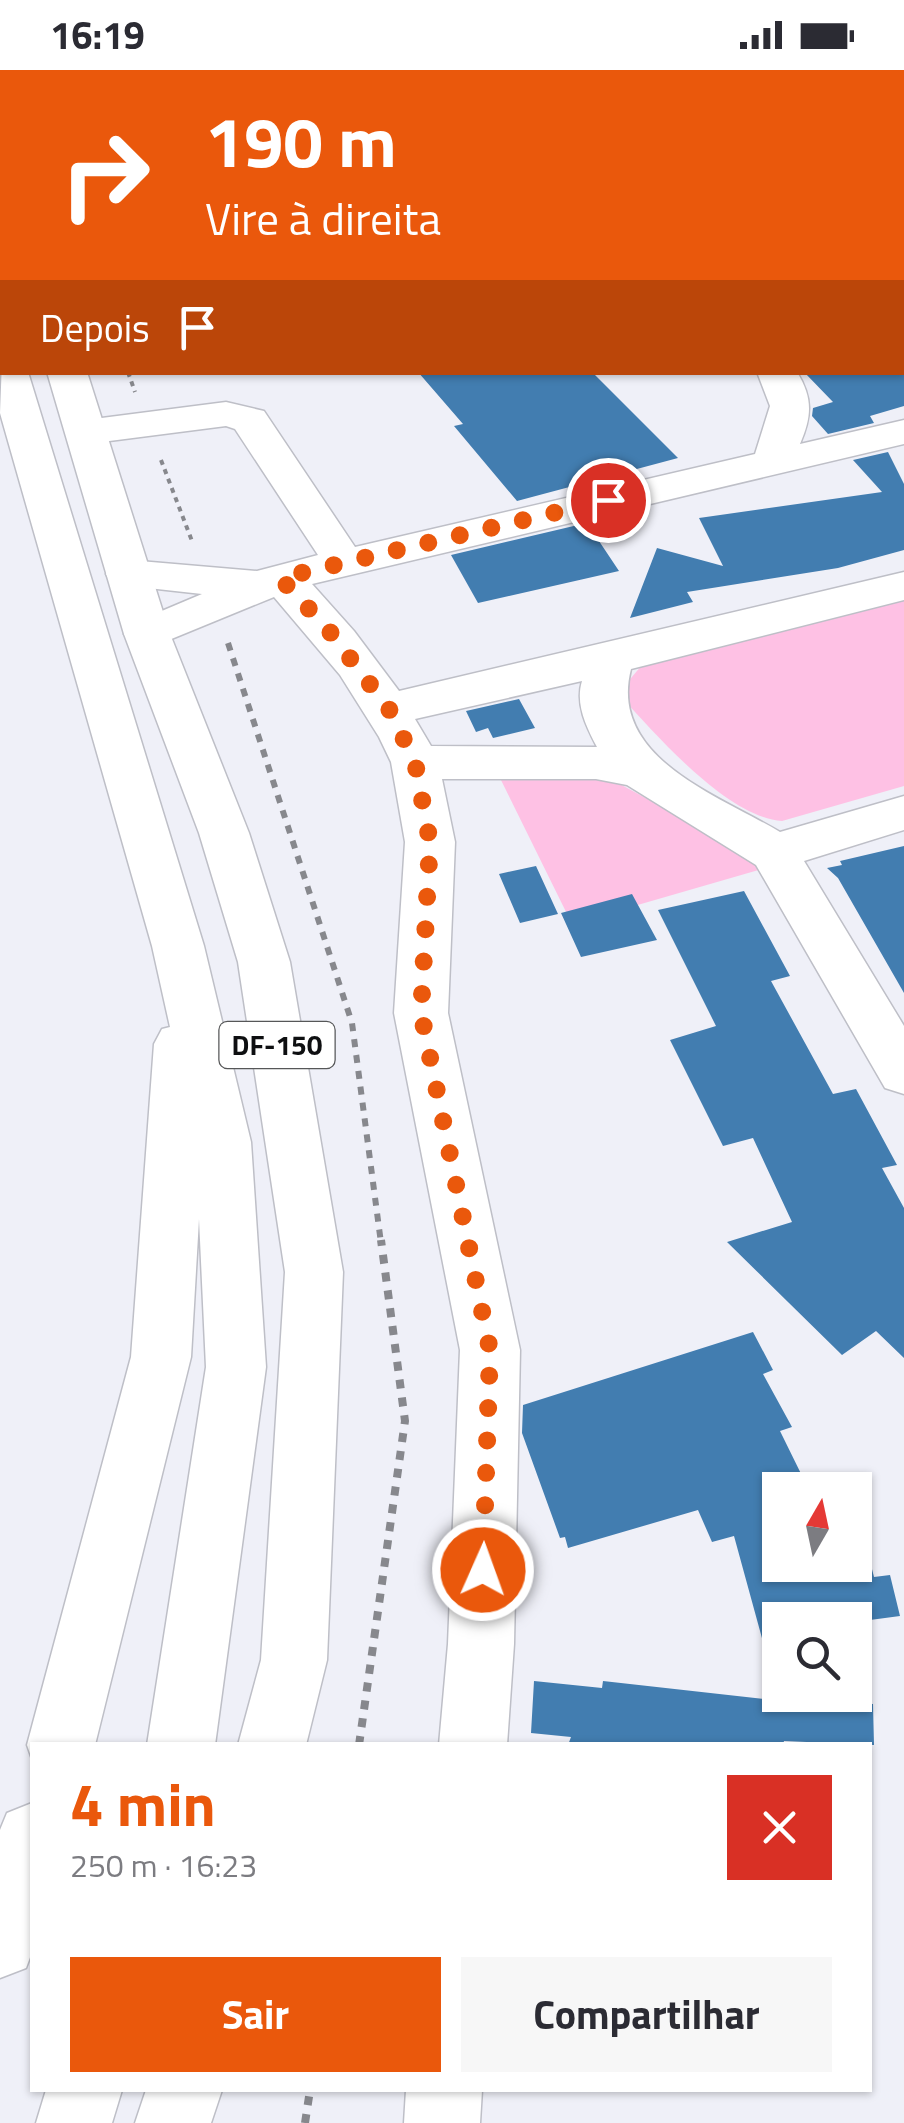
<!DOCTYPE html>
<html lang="pt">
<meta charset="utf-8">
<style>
:root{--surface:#fff;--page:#f7f7f7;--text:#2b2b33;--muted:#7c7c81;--accent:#ea580c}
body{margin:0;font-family:"Titillium Web",sans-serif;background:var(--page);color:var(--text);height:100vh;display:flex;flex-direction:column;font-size:38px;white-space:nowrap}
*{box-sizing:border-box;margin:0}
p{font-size:32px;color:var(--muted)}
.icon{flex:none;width:55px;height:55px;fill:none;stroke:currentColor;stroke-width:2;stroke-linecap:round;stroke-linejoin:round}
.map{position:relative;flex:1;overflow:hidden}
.drawer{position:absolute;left:30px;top:1672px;width:842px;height:350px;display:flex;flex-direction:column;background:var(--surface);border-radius:0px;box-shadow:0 2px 8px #0004}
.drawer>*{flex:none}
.hud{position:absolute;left:0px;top:0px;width:905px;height:305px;box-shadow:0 2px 8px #0004;background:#ea580c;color:#fff;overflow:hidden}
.needle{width:65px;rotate:9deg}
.fabs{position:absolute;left:762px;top:1402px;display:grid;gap:20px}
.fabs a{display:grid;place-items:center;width:110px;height:110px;border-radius:0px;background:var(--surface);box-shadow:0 2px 8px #0004;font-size:50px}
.pin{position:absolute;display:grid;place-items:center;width:85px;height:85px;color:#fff;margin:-42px;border:5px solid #fff;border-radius:50%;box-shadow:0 2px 10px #0007}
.me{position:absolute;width:110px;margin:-55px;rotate:2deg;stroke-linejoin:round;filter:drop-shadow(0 0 8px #0008)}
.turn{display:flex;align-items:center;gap:35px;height:210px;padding:0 40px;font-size:45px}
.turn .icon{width:130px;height:130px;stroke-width:2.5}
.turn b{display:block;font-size:70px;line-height:85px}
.then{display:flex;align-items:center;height:95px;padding:0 40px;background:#0003;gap:20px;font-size:38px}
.round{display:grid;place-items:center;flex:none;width:105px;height:105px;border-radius:0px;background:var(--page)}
.headline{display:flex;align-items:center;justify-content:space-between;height:170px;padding:0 40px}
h1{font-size:60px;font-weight:700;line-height:75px;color:var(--accent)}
.button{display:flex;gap:20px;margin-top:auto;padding:20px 40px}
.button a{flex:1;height:115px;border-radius:0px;background:var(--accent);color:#fff;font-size:40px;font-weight:700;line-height:115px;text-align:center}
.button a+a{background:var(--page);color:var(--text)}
.status{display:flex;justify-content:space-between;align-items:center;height:70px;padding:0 50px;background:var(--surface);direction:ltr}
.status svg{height:28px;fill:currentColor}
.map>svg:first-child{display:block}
.green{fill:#fec1e4}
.building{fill:#427db0}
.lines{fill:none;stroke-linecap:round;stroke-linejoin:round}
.minor-casing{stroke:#bebfc7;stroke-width:3}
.primary-casing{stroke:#bebfc7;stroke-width:3}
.path-far2{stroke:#87888d;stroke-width:4;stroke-dasharray:5 5;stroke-linecap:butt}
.path-far1{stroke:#87888d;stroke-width:6;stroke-dasharray:8 8;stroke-linecap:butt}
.path{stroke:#87888d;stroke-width:8;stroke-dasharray:9 9;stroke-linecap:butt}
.minor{fill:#fff;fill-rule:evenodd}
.primary{fill:#fff;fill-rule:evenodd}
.route{stroke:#ea580c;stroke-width:18;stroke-dasharray:0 32.4}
.labels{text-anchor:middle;stroke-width:8;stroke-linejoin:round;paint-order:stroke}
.shield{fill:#fff;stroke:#565758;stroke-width:2.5}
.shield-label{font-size:28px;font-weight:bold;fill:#0e0f11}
</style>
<div class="status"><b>16:19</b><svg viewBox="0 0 49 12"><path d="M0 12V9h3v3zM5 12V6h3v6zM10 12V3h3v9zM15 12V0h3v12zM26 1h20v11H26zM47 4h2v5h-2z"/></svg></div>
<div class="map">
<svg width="904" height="2053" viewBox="0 0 904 2053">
<rect width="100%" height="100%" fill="#eff0f8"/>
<path class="green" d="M904 527V716L782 751C728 747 660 669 624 630L626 614 642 595Z
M498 704 605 706 751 785 762 799 572 854Z"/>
<path class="building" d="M418 302H592L678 388 517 431 454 356 463 354Z
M804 302H904V336L870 346 874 353 828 364 812 346 813 338 833 332Z
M888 382 904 414V480L838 498 687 522 693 532 630 548 657 478 723 496 699 448 882 422 853 390Z
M578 455 591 459 619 501 478 533 451 485Z
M519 629 535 658 493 668 488 658 476 662 466 641Z
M904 776V923L838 808 827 798 842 795 840 791Z
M536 796 558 844 520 853 499 804Z
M744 821 790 906 771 911 833 1024 856 1019 897 1095 882 1098 904 1138V1288L876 1261 842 1285 727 1172 792 1152 753 1068 723 1076 670 970 716 956 658 840Z
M632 824 657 870 581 887 561 843Z
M753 1262 773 1300 763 1304 792 1357 780 1361 809 1420H780V1495H871L874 1507 890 1505 900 1546 870 1550H780V1588L768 1590 734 1466 712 1472 698 1440 568 1478 565 1467 560 1468 522 1363 523 1335Z
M534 1611 602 1618 603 1611 765 1629V1623L873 1634 874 1675 784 1671 783 1675H568L571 1667 531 1663Z"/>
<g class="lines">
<g class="minor-casing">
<path id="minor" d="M902 142H904V164H902Z
M757 302H797C813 328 812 346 800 374L904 350V374L312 514 354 561 399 621 904 502V530L631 599C608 688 718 725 780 762L904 726V760L804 791 904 956V1024L885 1018 756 795 627 715 596 709H442L455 772 448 943 520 1280 514 1574 507 1675H439L448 1574 460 1280 394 943 405 772 391 692 379 667 340 605 274 527 147 579 131 574 124 564 131 554 202 524 112 514 106 504 112 494 128 490 257 501 318 485 235 359 226 356 86 374 72 371 66 362 72 353 86 350 226 332 264 341 355 477 755 384 770 336ZM582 611C575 634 586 656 597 677L431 676 415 649Z
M406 2020H482L480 2053H404Z"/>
</g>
<g class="primary-casing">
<path id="primary" d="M0 85 2 86V115L0 114Z
M2 291V302H28L204 876 251 1072 266 1297 215 1675H147L206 1297 199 1149 191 1287 95 1675H32V1689L27 1675 131 1287 154 974 162 959 170 957 152 876 0 343Z
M47 302H87L170 564 249 763 290 892 343 1202 327 1590 306 1675H238L261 1590 285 1202 238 892 199 763 124 564Z
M32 1733V1882L26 1898 0 1908V1760L7 1743Z
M46 2020H122L112 2053H36Z
M146 2020H222L211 2053H135Z"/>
</g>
<path class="path-far2" d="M128 302 135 322
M161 390 192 471"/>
<path class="path-far1" d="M228 573 352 953 381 1173"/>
<path class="path" d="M359 1675 405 1351 381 1170
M305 2053 310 2020"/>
<use href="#minor" class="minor"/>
<use href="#primary" class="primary"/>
</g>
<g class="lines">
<path class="route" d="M483 1500 490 1280 421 943 430 772 415 692 389 639 327 558 280 508 608 430"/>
</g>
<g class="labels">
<rect class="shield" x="219.5" y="952" width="115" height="46" rx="8"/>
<g class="shield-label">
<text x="277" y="985">DF-150</text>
</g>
</g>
</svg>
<div class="fabs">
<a><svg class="needle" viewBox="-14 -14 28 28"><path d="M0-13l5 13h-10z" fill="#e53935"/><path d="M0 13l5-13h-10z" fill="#7c7c81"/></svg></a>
<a><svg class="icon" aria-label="search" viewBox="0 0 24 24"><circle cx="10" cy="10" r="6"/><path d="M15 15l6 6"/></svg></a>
</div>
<div class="pin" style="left:608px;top:430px;background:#d93025"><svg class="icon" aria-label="arrive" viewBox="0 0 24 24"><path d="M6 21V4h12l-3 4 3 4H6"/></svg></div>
<svg class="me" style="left:483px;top:1500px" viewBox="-20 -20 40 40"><circle r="17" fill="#ea580c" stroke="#fff" stroke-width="3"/><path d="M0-11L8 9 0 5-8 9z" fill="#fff"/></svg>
<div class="hud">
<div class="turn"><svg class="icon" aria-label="right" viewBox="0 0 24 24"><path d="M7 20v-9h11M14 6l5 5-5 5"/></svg><div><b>190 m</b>Vire à direita</div></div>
<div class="then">Depois<svg class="icon" aria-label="arrive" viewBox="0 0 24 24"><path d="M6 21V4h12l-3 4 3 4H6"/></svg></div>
</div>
<section class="drawer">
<div class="headline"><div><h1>4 min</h1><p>250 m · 16:23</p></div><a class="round" style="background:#d93025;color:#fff"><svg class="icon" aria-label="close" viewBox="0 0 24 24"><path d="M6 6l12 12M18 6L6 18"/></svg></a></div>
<div class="button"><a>Sair</a><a>Compartilhar</a></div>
</section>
</div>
